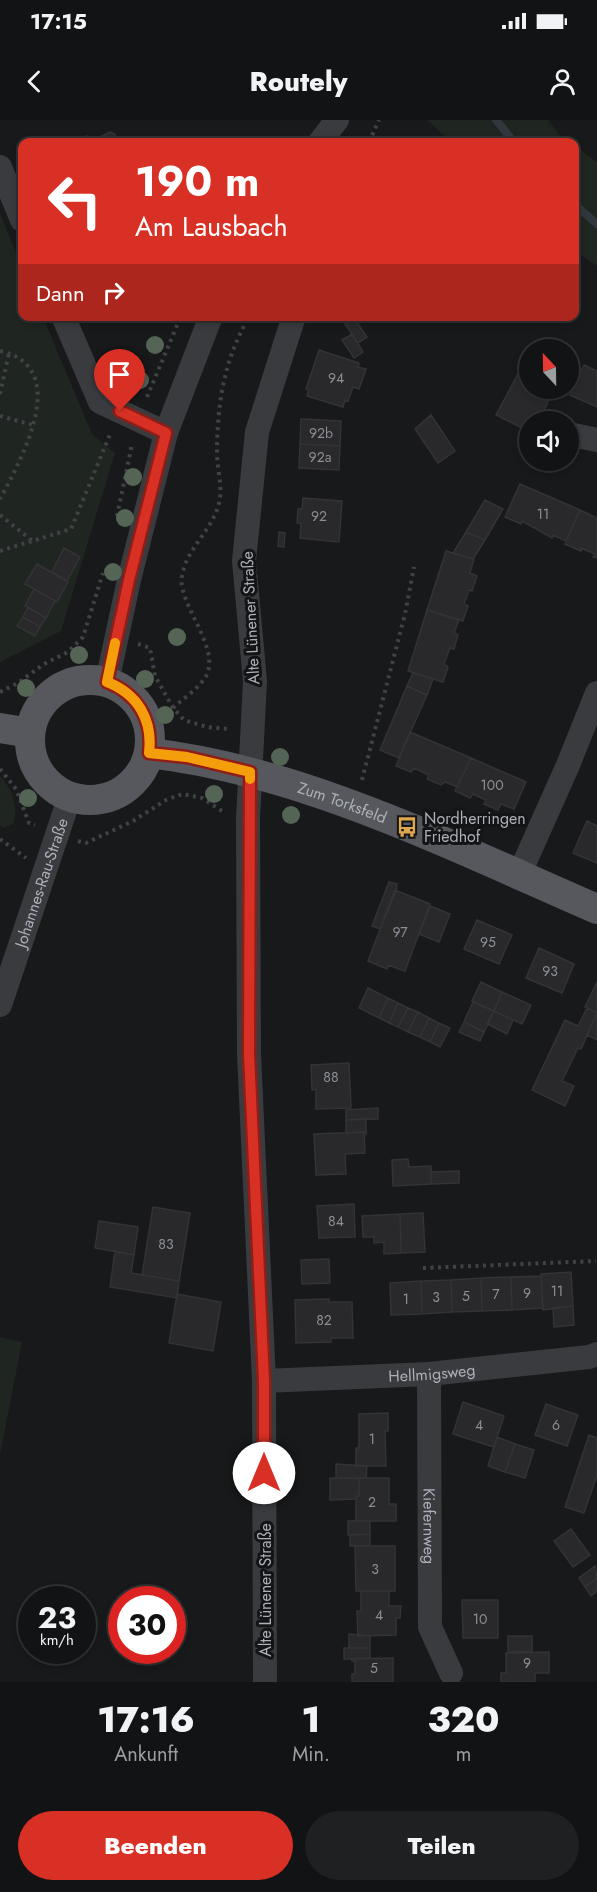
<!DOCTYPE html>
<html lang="de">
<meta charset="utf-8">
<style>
:root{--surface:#121314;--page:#1f2022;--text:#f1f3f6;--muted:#9c9ea0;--line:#313234;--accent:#d93025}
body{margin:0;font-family:Jost,sans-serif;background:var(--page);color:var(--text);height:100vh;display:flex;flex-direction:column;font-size:22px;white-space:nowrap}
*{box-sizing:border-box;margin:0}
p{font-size:20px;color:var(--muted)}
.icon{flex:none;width:33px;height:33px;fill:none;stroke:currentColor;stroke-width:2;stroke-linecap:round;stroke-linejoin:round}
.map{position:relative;height:1562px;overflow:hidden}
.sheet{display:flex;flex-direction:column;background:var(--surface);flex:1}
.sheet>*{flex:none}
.banner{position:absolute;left:18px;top:18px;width:561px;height:183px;border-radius:12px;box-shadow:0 3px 9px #0003,0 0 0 2px var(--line);background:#d93025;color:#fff;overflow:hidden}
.needle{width:39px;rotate:338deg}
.fabs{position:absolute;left:519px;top:219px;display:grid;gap:12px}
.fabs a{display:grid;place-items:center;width:60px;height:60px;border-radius:50%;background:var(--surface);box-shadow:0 3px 9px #0003,0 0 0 2px var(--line);font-size:30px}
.speed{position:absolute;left:18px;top:1466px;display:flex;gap:12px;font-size:30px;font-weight:700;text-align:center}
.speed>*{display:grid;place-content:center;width:78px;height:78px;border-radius:50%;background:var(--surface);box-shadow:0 3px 9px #0003,0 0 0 2px var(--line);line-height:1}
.speed small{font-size:15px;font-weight:400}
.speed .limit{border:9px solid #d22;background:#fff;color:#111}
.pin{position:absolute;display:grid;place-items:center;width:51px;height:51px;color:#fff;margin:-62px -26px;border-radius:50% 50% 50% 0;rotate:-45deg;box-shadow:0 0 6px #0007}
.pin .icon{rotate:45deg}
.me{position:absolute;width:66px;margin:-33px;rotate:0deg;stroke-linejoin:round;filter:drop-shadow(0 0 4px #0008)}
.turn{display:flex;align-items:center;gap:21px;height:126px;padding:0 18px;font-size:27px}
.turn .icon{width:78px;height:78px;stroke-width:2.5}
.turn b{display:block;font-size:42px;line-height:51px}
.then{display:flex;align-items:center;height:57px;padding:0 18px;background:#0003;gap:12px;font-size:22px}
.eta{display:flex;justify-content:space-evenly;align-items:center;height:102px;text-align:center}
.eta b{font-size:36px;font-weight:800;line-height:42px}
.button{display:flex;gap:12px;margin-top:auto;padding:12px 18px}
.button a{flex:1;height:69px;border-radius:36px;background:var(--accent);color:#fff;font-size:24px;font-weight:800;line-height:69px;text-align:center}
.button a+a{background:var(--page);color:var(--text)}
.status{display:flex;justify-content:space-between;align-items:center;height:42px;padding:0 30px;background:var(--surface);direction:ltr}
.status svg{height:16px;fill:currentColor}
header{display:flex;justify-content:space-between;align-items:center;height:78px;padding:0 18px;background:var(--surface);font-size:27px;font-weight:800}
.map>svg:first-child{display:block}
.green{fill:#1f2520}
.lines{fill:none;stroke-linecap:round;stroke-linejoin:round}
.stream{stroke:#30383d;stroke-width:8}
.building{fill:#29292b;stroke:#333336;stroke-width:1.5}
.path{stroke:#404246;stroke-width:4;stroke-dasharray:3 4.5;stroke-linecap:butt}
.minor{stroke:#3a3b3f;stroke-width:24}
.major{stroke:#56585d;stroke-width:30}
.tree{fill:#546455}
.route-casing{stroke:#8d1f18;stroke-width:15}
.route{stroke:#d93025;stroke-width:10}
.slow{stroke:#f59e0b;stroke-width:10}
.labels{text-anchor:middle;stroke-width:6;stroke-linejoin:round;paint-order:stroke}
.number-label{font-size:14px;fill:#8b8e95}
.street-label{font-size:16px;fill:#acb0b8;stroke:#131415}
.poi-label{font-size:16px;fill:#acb0b8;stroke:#131415;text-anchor:start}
</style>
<div class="status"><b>17:15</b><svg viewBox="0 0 49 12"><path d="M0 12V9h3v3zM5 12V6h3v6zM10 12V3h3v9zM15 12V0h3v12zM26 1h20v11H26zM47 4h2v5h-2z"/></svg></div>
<header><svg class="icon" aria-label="back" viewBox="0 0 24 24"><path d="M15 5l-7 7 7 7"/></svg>Routely<svg class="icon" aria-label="person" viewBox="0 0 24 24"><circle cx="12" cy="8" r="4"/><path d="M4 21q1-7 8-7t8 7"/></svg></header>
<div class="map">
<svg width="597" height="1562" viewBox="0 0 597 1562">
<rect width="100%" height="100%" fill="#18191a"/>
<path class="green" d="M427 0H548L561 17 569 22H451Z
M575 26 597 42V146L575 131Z
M0 93 22 147V196L43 197 92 314 115 333 61 511 0 542Z
M0 656C13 670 18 685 14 703L4 708 0 705Z
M0 1217 22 1222 0 1335Z"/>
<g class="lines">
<path class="stream" d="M496 0 514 22
M574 84 597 104"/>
</g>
<path class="building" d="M110 12 115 14 117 22H58L70 18 75 20 87 16 94 20Z
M354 198 367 217 358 223 345 204Z
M352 214 363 232 354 238 342 220Z
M319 230 359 243 358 247 366 249 359 269 353 267 348 281 345 280 343 287 307 276 309 270 306 269Z
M526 239 530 241V268H548L542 279 548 282 538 302H530V312L496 295Z
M584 245 597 251V287L570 275Z
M431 295 455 331 438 343 415 309Z
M301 299 341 301 340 326 300 324Z
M300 324 340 326 339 350 299 348Z
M520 364 580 390 566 421 553 415 552 418 522 401 521 404 505 397Z
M303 378 342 381 339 422 300 418 301 403H297L298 389H302Z
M485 380 503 389 485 420 466 412Z
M580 390 597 398V438L593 437 595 434 581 428V431L565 424Z
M279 412 285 413 284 427 278 426Z
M466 412 485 420 473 439 453 433Z
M64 428 80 437 67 461 52 452Z
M446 431 474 439 470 453 477 456 472 471 469 470 464 484 468 486 463 501 427 490Z
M37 444 68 462 57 482 25 464Z
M34 469 55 481 46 498 25 486Z
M28 487 46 498 40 507 23 497Z
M427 490 459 500 454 513 458 515 454 529 450 528 444 544 448 547 443 562 408 551Z
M23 497 40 507 35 516 17 506Z
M413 553 433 559 427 575 407 566Z
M407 566 427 575 399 638 380 630Z
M410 612 471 638 457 667 445 662 441 665 427 659 429 655 414 648 411 652 396 646Z
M471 638 526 662 514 689 501 684 498 690 484 684 486 680 473 674 470 678 455 671Z
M587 701 597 706V743L573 733Z
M389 762 397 764 396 771 380 809 372 806Z
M395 770 430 784 405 851 388 845 387 849 368 841Z
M430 786 450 794 439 822 419 814Z
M477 800 512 815 499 844 464 829Z
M539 828 574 844 562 873 526 858Z
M481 862 502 872 494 891 472 881Z
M597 862V893L585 887Z
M368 868 388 878 379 898 359 888Z
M502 872 531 885 522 904 494 891Z
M388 878 398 883 389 903 379 898Z
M473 882 494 891 484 912 464 902Z
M398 883 408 888 398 907 389 903Z
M408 888 418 892 408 912 398 907Z
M587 888 597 893 581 929 578 928 562 961 574 966 565 986 532 970 565 900 578 906Z
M494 891 513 900 507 914 487 904Z
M418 892 429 898 420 917 408 912Z
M597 893V920L587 915Z
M429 898 439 903 430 922 420 917Z
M464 902 484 912 480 921 459 912Z
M439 903 450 908 440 927 430 922Z
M349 943 351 988 316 989V969L312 970 311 945Z
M378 988V999L346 1000V990Z
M366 999V1014L364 1012 346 1013V1000Z
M364 1012 365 1033 345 1034 346 1054 316 1055 314 1014Z
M408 1039 409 1047 431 1046V1064L393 1066 392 1040Z
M459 1051V1063L431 1064V1052Z
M354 1084 355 1117 319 1118 317 1086Z
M153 1087 190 1093 179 1161 142 1155Z
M423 1093 425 1132 401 1133 400 1094Z
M400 1094 401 1133 384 1134V1122L374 1123V1117H363L362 1096Z
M99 1101 138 1107 134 1135 95 1128Z
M115 1131 134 1135 131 1153 179 1161 177 1178 110 1167Z
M329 1139 330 1163 302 1164 301 1140Z
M571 1152 573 1186 543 1190 541 1154Z
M541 1156 543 1188 512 1190 511 1157Z
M511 1157 512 1190 482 1191 481 1158Z
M481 1158 482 1191 452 1192 451 1160Z
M451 1160 452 1192 422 1194 421 1161Z
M421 1161 422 1194 391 1195 390 1163Z
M177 1174 221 1182 213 1231 169 1223Z
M329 1179V1182H352L353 1218H331V1222L296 1223 295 1180Z
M573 1186 574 1205 554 1207 553 1188Z
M463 1282 504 1296 494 1327 453 1314Z
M546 1284 578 1295 567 1326 535 1315Z
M388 1293V1311H385L386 1346H356V1328H359V1294Z
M589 1315 597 1318V1355L584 1393 565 1387Z
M497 1317 515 1324 505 1352 488 1346Z
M515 1324 534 1330 525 1358 505 1352Z
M336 1344 367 1346 366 1358H336Z
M330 1358H359V1376H356V1379L330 1380Z
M359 1358H389V1384H396V1401H356V1376H359Z
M348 1401H370V1414L348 1415Z
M571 1409 590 1435 573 1447 554 1421Z
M370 1414V1426H350V1415Z
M355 1426H395V1471H356Z
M595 1446 597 1458 585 1467 579 1458Z
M597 1458V1471L591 1476 585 1467Z
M361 1471H389V1486H401L400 1498H396V1515L358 1516 357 1491H361Z
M462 1480H498V1518H463Z
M349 1514 370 1516V1528H349Z
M508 1516H532V1532H508Z
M344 1528H370V1538L344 1539Z
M549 1532V1553H535V1562H501V1553H506V1533Z
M393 1538V1562H352V1554H355V1541H352V1539Z"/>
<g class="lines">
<path class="path" d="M369 22 379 0
M0 231C73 247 21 340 0 379
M0 274 9 233
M147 277 181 196
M0 296 33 305
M0 395 34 422
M117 396 132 324
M0 431 71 409 111 312
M138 524 150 528 155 556 173 588 184 600 207 607 228 609
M0 572 18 563 44 544 68 532 83 517 103 453
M173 588C184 578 199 568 206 556 217 536 197 506 189 487 185 477 180 467 182 456 186 430 210 412 218 387 224 369 217 352 217 333 217 286 224 237 250 196
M0 649 16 669 29 703 35 705
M362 660 405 494 414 447
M0 719 26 738
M78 721 86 723 133 701 166 680 182 674 202 678 225 693
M423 1148 596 1141"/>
<g class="minor">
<path d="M320 22 337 0"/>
<path d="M0 47 22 100"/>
<path d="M63 196 100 282 166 313"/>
<path d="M569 314 597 320"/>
<path d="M107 562 129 460 166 313 211 196"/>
<path d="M519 755 568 645 597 573"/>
<path id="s1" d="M0 885 70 676"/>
<path id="s2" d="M429 1254 430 1507 451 1553"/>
<path id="s3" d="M264 1261 429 1254 589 1237 597 1234"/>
<path d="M265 1562 264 1261 249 934 248 699 255 561 244 441 257 312 294 196"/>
</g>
<g class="major">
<circle cx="90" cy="620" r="60"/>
<path d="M0 608 30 613"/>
<path id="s4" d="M149 633C301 650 456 728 597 789"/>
</g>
</g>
<g class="tree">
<circle cx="155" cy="225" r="9"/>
<circle cx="140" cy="260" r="9"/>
<circle cx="133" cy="357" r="9"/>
<circle cx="125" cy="398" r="9"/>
<circle cx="113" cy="452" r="9"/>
<circle cx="177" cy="517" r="9"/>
<circle cx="79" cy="535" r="9"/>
<circle cx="145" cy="559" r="9"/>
<circle cx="26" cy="568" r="9"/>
<circle cx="165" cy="595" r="9"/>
<circle cx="280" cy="637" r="9"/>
<circle cx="214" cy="674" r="9"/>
<circle cx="28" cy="678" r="9"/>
<circle cx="291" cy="695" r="9"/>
</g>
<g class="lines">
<g class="route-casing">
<path id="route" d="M120 291 166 313 129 460 107 562C138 574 153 600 149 633L187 637 250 652 249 934 264 1261V1353"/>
</g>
<use href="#route" class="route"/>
<path class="slow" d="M115 523 107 562C138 574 153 600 149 633L187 637 250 652V659"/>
</g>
<defs>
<g id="bus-bare" transform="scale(1.62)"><path d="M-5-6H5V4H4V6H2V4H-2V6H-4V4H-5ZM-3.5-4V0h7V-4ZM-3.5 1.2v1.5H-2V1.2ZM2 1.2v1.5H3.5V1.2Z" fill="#dea74d" stroke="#131415" stroke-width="2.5" paint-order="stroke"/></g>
</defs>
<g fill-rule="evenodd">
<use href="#bus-bare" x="407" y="707"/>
</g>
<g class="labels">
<g class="number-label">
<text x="336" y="263">94</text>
<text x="321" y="318">92b</text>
<text x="320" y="342">92a</text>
<text x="543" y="399">11</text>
<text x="319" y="401">92</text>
<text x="492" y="670">100</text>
<text x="400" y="817">97</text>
<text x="488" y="827">95</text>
<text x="550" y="856">93</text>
<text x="331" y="962">88</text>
<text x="336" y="1106">84</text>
<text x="166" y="1129">83</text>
<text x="557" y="1176">11</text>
<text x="527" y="1178">9</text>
<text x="496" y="1179">7</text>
<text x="466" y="1181">5</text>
<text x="436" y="1182">3</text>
<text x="406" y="1184">1</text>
<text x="324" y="1205">82</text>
<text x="479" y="1310">4</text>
<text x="556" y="1310">6</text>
<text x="372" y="1324">1</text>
<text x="372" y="1387">2</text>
<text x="375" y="1454">3</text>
<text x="379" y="1500">4</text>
<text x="480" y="1504">10</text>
<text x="527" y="1548">9</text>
<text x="374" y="1553">5</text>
</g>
<g class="street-label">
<text transform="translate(250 498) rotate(-93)" y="6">Alte Lünener Straße</text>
<text dy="6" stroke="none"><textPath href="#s4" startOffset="200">Zum Torksfeld</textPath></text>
<text dy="6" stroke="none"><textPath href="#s1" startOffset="129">Johannes-Rau-Straße</textPath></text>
<text dy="6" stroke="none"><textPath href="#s3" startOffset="168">Hellmigsweg</textPath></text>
<text dy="6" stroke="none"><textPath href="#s2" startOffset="152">Kiefernweg</textPath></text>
<text transform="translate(265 1470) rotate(-90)" y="6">Alte Lünener Straße</text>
</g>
<g class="poi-label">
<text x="424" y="704">Nordherringen<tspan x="424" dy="18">Friedhof</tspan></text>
</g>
</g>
</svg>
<div class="fabs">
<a><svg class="needle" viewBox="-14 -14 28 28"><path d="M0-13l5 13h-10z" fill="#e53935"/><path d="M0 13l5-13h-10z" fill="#9c9ea0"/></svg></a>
<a><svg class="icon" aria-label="sound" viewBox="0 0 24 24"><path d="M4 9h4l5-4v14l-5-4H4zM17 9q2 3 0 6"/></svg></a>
</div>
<div class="speed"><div>23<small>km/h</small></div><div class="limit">30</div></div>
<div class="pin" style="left:120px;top:291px;background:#d93025"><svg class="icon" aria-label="arrive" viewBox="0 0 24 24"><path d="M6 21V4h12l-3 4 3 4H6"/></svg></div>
<svg class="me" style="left:264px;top:1353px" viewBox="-20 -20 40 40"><circle r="19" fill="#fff"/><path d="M0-13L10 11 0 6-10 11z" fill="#d93025"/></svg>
<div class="banner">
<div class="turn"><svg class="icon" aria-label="left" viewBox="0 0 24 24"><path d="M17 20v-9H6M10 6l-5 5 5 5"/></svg><div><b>190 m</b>Am Lausbach</div></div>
<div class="then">Dann<svg class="icon" aria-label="right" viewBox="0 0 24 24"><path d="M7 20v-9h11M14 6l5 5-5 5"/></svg></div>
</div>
</div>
<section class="sheet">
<div class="eta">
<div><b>17:16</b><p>Ankunft</p></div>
<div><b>1</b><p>Min.</p></div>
<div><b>320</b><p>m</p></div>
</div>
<div class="button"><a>Beenden</a><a>Teilen</a></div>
</section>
